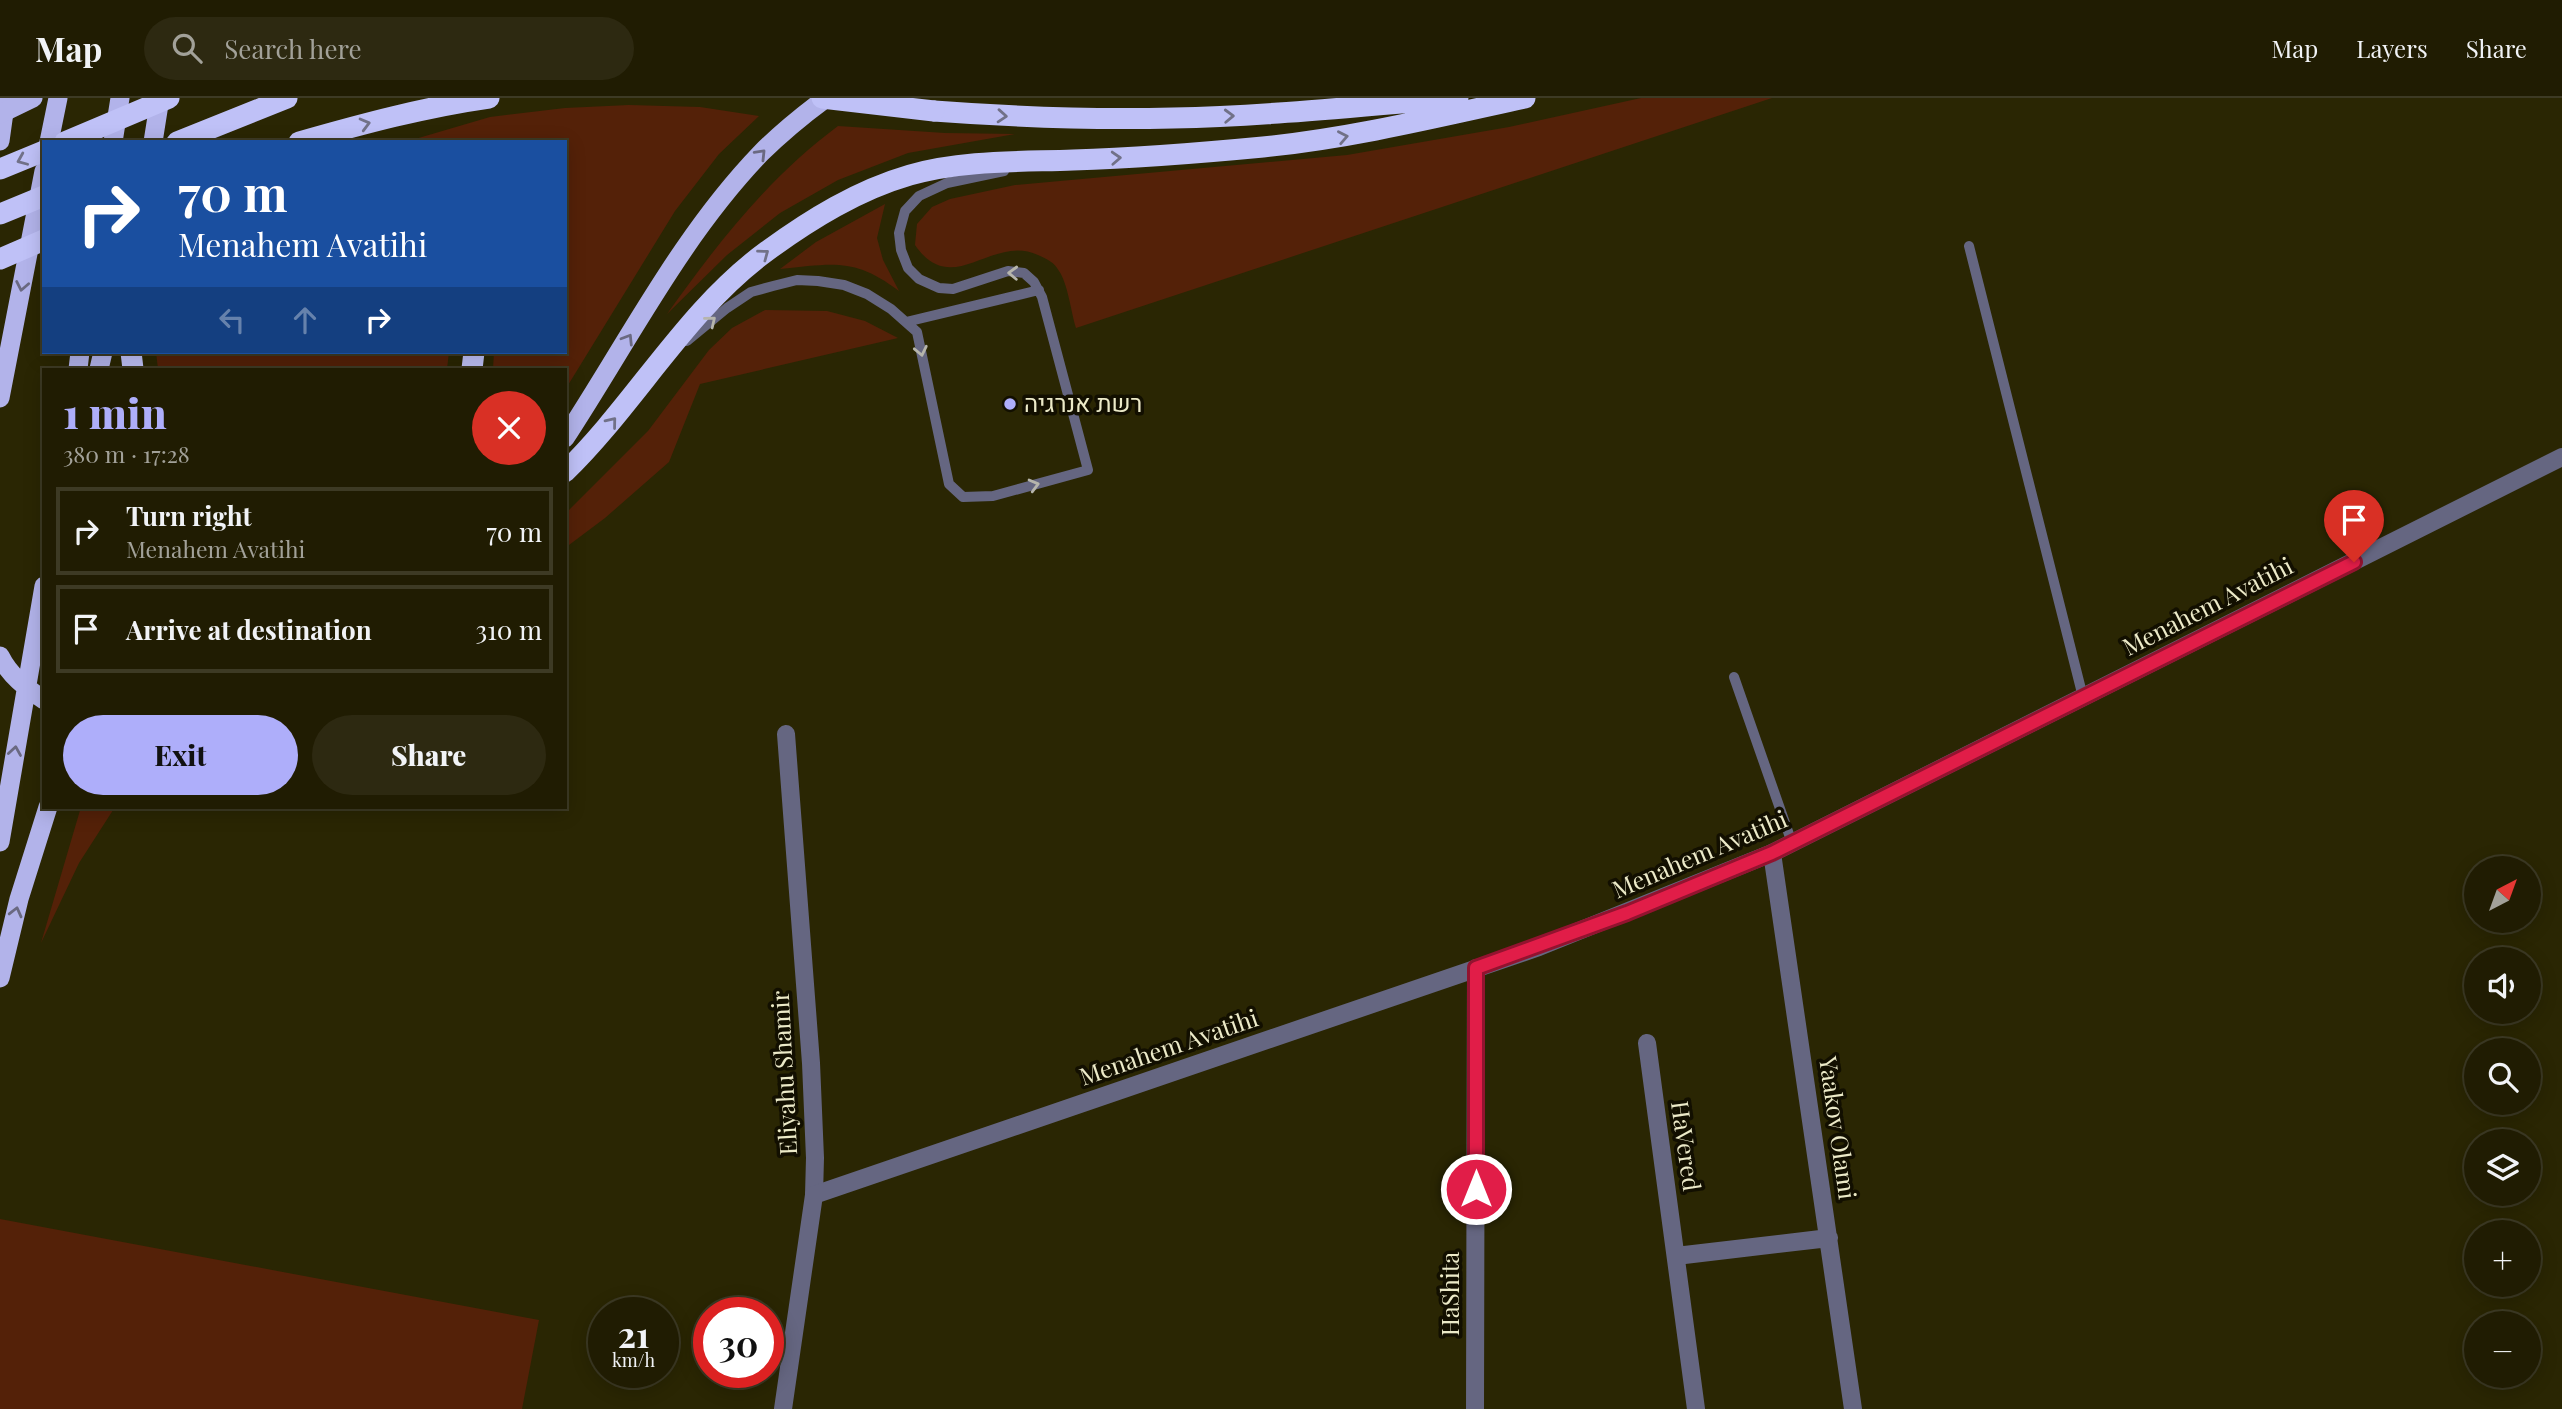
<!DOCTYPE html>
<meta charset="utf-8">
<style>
:root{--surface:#201c02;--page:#2d2911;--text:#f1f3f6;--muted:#a2a199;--line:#3d3a24;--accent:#aeaefa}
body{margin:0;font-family:"Playfair Display",Heebo,serif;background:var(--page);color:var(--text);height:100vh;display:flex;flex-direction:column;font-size:26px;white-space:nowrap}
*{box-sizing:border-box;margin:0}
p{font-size:23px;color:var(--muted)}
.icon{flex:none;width:38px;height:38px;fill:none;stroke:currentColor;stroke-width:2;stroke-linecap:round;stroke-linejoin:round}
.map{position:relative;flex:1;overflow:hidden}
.side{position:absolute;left:42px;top:270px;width:525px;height:441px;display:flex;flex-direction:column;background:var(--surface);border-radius:0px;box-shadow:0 4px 18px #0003,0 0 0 2px var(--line)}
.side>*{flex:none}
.guide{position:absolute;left:42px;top:42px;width:525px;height:214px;border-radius:0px;box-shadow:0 4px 18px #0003,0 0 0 2px var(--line);background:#1a4fa0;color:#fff;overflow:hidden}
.needle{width:46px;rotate:41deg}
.fabs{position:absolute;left:2464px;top:758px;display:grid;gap:14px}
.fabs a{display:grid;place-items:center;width:77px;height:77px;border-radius:50%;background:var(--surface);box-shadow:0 4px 18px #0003,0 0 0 2px var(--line);font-size:35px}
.speed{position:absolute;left:588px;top:1199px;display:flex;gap:14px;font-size:35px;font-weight:700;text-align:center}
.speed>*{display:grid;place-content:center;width:91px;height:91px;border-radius:50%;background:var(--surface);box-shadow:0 4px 18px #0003,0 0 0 2px var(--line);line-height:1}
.speed small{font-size:18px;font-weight:400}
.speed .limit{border:10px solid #d22;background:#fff;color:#111}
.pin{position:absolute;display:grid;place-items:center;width:60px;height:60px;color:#fff;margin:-72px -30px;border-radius:50% 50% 50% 0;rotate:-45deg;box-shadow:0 0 7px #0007}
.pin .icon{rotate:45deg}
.me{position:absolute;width:77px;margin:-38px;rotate:0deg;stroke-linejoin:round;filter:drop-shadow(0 0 5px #0008)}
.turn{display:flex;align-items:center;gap:24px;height:147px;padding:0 21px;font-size:32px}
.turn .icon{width:91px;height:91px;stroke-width:2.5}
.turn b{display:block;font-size:49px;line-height:60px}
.lanes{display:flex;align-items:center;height:66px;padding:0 21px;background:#0003;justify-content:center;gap:35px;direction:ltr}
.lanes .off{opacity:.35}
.round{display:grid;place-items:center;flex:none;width:74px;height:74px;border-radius:37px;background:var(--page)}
.head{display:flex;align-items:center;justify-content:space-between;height:119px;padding:0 21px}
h1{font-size:42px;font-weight:800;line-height:52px;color:var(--accent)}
.cta{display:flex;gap:14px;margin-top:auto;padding:14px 21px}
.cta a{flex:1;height:80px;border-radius:42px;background:var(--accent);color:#111;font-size:28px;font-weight:800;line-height:80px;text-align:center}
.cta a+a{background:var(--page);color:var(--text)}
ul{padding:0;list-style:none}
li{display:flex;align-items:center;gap:21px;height:88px;margin:0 14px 10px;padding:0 7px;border:4px solid var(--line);border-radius:0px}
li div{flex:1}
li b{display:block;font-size:26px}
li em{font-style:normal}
header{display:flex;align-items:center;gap:42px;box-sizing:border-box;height:98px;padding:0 35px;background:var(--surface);border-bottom:2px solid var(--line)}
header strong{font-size:33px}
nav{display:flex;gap:38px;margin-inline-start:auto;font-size:24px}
.search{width:490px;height:63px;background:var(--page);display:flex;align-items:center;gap:18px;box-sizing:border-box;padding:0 24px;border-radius:38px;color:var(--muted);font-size:26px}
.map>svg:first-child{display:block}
.green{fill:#542108}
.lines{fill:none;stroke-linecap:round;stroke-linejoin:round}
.service{stroke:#656681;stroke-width:10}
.minor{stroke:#656681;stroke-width:18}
.tertiary{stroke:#656681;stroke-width:18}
.trunk{stroke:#b2b3ea;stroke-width:19}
.motorway{stroke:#bfc1f7;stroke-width:21}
.trunk-bridge{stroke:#b2b3ea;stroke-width:19}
.motorway-bridge{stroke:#bfc1f7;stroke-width:21}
.oneway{stroke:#717188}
.oneway2{stroke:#6a6981}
.oneway3{stroke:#b6b5ac}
.route-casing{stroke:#92132f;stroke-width:18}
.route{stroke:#e11d48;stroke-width:12}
.poi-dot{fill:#aeaefa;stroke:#120f00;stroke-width:2.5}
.labels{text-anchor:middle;stroke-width:7;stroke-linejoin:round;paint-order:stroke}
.poi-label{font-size:24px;fill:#eceac8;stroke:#120f00;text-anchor:start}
.street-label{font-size:24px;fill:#eceac8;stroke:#120f00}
</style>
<header>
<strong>Map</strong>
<div class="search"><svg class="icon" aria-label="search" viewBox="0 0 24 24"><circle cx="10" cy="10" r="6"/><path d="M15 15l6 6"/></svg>Search here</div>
<nav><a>Map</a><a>Layers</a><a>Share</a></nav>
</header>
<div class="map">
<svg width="2562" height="1311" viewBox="0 0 2562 1311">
<rect width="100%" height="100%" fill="#2a2603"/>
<path class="green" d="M1641 0H1772L1076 230C1071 214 1068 186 1059 173 1054 164 1047 161 1038 157 992 135 953 202 915 147L917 126 932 109 950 101 1015 87 1347 57 1509 29Z
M629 7 700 9 759 18 719 56 675 113 565 292V271H493L494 254H565V44H405L490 19 565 10Z
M838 28 945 35 1015 36 908 55 838 82 780 115 727 157 667 216C717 146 768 80 838 28Z
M885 106 877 140 883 162 899 193C854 159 833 166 780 171L816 144Z
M765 212 827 213 865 223 898 240 700 286 669 364 605 420 565 450V416L648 333 709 252 732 230Z
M156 254H449L447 271H158Z
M81 709H115L79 765 41 845Z
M0 1121 539 1222 522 1311H0Z"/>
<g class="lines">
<path class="service" d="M1969 148 2083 599
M906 224 1039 192
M687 243 727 210 751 194 773 188 797 182 818 183 844 187 867 196 891 211 917 234 949 386 963 399 993 398 1088 372 1042 199 1034 184 1024 175 1008 173 953 191 939 190 919 181 908 170 901 152 899 135 905 113 919 98 947 85 1004 73
M1734 579 1792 745"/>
<path class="minor" d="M786 636 811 965 815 1060 814 1097
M1772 755 1853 1311
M1647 945 1696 1311
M1676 1158 1829 1140
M1475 1311 1476 870"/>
<path class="tertiary" d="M783 1311 814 1097 1539 849 1772 755 2562 359"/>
<path class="trunk" d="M0 43 6 0
M49 44 58 0
M113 44 120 0
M153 44 160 0
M78 271 80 254
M99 271 103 254
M0 300 44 73
M565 340C628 244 681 138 761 55 781 35 803 17 826 0
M0 558C10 578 25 589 44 602
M0 744 44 488
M0 880 19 801 48 709"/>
<path class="motorway" d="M934 13C1014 19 1093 22 1173 20 1268 18 1363 8 1458 0
M177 44 287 0
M299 44C362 26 425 9 489 0
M0 71 44 53
M131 254 133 271
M472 271 474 254
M565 374C636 305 686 212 767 153 811 121 858 92 910 77 963 62 1019 64 1073 62 1136 60 1200 55 1263 49 1352 40 1438 19 1525 0"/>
<path class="trunk-bridge" d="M0 16 33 0"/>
<path class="motorway-bridge" d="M822 0 934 13
M65 44 169 0
M0 116 44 98
M0 161 44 142"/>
</g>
<defs><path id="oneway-chevron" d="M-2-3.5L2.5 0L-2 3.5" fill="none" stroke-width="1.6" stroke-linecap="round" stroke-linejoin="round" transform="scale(1.75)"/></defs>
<g class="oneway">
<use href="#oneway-chevron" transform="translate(1002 18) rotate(4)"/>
<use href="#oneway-chevron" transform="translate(1229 18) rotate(-2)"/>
<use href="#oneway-chevron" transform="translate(365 26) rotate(-15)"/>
<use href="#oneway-chevron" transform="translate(1343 39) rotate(-11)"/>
<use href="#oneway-chevron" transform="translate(1116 60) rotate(-3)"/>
<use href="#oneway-chevron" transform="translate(22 62) rotate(157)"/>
<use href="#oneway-chevron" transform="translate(764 156) rotate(-37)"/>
<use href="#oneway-chevron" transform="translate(612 324) rotate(-51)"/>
</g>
<g class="oneway2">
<use href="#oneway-chevron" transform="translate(761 56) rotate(-46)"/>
<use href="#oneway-chevron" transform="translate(22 188) rotate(101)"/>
<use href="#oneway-chevron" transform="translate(628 241) rotate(-58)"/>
<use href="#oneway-chevron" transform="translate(15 653) rotate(-81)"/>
<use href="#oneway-chevron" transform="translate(16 814) rotate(-76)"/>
</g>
<g class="oneway3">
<use href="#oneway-chevron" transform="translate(1013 175) rotate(-178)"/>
<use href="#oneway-chevron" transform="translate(711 223) rotate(-39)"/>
<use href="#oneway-chevron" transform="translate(921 253) rotate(78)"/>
<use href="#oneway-chevron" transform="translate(1034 387) rotate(-15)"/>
</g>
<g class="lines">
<g class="route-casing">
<path id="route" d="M1476 1091V870L1627 815 1772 755 2354 464"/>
</g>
<use href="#route" class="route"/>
</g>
<circle class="poi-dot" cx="1010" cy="306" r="7"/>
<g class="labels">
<g class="poi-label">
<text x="1024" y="314">רשת אנרגיה</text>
</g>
<g class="street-label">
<text transform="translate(2208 509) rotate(-27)" y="8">Menahem Avatihi</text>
<text transform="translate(1700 757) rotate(-23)" y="8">Menahem Avatihi</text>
<text transform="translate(1169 950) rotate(-19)" y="8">Menahem Avatihi</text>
<text transform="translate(785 975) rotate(-93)" y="8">Eliyahu Shamir</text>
<text transform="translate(1837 1030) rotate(82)" y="8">Yaakov Olami</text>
<text transform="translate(1685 1048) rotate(82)" y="8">HaVered</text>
<text transform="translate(1451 1196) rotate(-90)" y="8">HaShita</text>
</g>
</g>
</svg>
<div class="fabs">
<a><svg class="needle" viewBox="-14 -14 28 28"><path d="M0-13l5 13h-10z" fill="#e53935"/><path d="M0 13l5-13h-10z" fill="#a2a199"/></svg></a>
<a><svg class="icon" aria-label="sound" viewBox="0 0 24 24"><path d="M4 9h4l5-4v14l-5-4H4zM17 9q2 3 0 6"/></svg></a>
<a><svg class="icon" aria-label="search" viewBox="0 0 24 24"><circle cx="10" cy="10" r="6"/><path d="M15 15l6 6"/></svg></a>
<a><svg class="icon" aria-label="layers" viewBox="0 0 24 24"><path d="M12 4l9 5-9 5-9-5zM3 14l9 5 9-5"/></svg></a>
<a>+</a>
<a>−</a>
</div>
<div class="speed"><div>21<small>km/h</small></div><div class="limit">30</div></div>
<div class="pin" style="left:2354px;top:464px;background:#d93025"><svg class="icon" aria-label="arrive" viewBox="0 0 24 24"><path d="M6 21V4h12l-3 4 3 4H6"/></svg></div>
<svg class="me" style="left:1476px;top:1091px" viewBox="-20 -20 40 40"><circle r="17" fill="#e11d48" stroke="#fff" stroke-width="3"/><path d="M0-11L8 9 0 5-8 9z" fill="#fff"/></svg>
<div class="guide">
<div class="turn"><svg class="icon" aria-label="right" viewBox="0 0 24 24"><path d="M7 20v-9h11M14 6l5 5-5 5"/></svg><div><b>70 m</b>Menahem Avatihi</div></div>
<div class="lanes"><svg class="icon off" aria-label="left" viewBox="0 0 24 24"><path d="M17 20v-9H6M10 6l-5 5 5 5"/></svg><svg class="icon off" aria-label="ahead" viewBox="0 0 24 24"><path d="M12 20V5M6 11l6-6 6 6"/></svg><svg class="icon" aria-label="right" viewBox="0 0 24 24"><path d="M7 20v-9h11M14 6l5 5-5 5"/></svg></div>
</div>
<section class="side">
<div class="head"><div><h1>1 min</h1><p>380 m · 17:28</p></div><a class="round" style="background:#d93025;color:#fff"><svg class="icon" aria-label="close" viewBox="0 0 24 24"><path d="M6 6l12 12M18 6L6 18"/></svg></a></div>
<ul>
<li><svg class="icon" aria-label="right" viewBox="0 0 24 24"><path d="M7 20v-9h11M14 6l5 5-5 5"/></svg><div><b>Turn right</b><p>Menahem Avatihi</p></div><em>70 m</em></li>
<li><svg class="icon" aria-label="arrive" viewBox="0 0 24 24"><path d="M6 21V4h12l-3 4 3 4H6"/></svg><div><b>Arrive at destination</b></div><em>310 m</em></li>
</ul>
<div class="cta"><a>Exit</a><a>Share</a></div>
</section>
</div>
